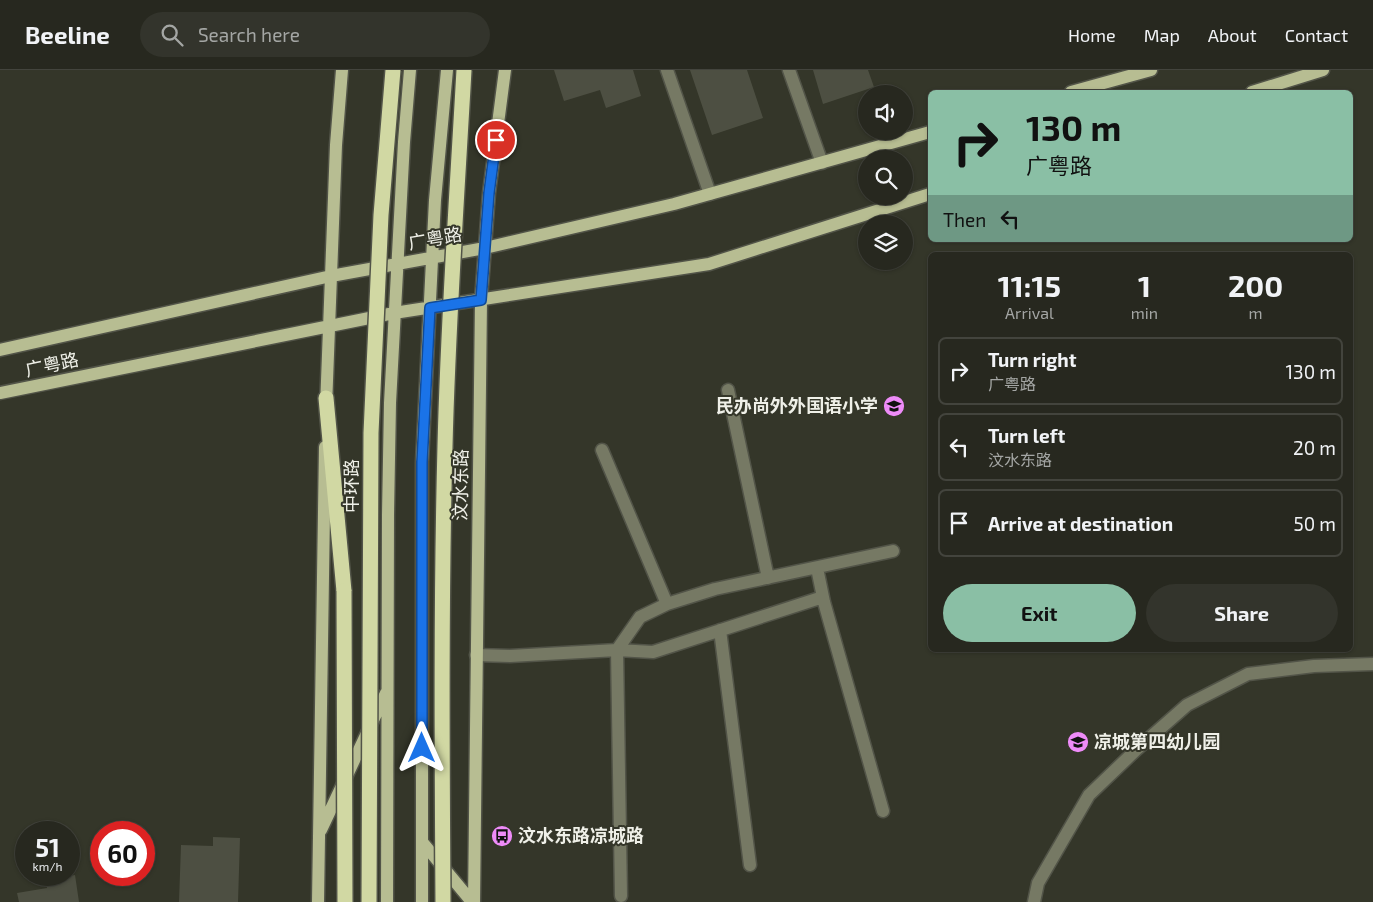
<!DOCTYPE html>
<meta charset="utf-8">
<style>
:root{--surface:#27281f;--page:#33342c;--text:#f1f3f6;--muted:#a4a6a4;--line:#43443d;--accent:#8abfa5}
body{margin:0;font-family:"Exo 2","Noto Sans SC",sans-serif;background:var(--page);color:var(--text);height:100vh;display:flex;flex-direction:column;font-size:19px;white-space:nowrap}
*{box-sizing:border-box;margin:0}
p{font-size:16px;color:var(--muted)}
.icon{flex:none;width:28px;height:28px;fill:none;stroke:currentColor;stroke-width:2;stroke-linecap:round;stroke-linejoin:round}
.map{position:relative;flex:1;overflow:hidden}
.panel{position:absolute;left:928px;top:182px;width:425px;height:400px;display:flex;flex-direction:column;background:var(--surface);border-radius:8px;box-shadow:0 1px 4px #0004,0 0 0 1px var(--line)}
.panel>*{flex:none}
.top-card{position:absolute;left:928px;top:20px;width:425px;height:152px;border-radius:8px;box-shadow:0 1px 4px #0004,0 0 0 1px var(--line);background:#8abfa5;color:#111;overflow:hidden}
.tools{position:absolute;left:858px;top:15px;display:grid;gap:10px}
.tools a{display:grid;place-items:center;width:55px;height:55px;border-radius:50%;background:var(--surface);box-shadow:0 1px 4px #0004,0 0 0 1px var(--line);font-size:25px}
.speed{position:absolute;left:15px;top:751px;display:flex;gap:10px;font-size:25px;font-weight:700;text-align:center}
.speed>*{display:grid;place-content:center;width:65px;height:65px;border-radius:50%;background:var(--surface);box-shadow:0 1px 4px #0004,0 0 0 1px var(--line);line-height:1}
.speed small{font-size:12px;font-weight:400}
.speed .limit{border:8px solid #d22;background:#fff;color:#111}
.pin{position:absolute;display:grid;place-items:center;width:42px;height:42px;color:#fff;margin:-21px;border:2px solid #fff;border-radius:50%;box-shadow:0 1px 5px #0007}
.me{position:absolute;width:55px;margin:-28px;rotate:0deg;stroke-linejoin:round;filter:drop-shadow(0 0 4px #0008)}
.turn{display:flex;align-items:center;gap:18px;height:105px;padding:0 15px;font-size:22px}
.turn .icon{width:65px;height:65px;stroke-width:2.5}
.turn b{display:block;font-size:35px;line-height:42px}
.then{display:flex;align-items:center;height:48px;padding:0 15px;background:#0003;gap:10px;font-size:19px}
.eta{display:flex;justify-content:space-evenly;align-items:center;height:85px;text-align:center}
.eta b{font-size:30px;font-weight:700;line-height:35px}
.button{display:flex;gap:10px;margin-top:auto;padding:10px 15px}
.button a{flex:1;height:58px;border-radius:30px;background:var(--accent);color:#111;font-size:20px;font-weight:700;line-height:58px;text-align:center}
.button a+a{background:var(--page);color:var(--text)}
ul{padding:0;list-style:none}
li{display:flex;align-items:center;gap:15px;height:68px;margin:0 10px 8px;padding:0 5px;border:2px solid var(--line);border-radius:8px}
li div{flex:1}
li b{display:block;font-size:19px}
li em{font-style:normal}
header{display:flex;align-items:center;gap:30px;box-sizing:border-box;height:70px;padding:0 25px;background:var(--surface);border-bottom:1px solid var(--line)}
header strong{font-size:24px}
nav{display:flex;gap:28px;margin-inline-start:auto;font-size:18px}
.search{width:350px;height:45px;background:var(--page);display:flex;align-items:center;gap:12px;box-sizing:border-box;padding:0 18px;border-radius:28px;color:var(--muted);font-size:19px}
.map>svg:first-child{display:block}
.building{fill:#4d4f42}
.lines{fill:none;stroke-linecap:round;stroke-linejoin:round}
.minor-casing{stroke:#525448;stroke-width:15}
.major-casing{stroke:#525448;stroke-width:15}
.highway-casing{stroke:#525448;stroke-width:18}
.minor{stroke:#767964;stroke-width:12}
.major{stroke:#b7bd92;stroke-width:12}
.highway{stroke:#d1d8a3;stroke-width:15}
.highway-bridge-casing{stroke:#525448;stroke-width:18;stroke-linecap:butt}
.highway-bridge{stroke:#d1d8a3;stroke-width:15}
.route-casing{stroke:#114b97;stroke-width:12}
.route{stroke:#1a73e8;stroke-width:9}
.labels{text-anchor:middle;stroke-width:4;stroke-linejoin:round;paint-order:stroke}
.street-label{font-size:18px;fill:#eff0e8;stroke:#343629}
.poi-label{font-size:18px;font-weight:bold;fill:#eff0e8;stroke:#343629;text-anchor:start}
</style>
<header>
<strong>Beeline</strong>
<div class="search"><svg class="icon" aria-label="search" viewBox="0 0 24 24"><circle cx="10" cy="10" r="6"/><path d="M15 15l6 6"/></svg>Search here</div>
<nav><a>Home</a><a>Map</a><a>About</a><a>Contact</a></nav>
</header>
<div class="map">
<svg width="1373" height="832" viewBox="0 0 1373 832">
<rect width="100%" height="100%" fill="#343629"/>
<path class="building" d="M554 0H633L641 26 606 38 600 20 564 31Z
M690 0H747L763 48 712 65Z
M813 0H868L874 17 823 34Z
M213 767 240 768 238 832H179L181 775 213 776Z
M75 805 79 832H19L17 823 47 818 46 810Z"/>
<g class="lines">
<g class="minor-casing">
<path id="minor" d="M667 0 710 124
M789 0 822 93
M728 320 768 508
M602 380 667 534
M817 498 824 532 883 741
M720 560 750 795
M476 585 510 586 617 580 653 582 823 527
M621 826 617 580 640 547 667 534 715 519 893 481
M1034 832 1038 813 1089 725 1137 679 1187 635 1248 604 1314 596 1373 594"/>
</g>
<g class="major-casing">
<path id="major" d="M1071 22 1151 0
M1252 22 1323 0
M0 280 331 206 485 178 674 134 930 62
M0 323 394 243 709 194 930 124
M326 337 336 75 342 0
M321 760 386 623
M423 773 472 832
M318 832 325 377
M387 832 388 445 390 333 404 72 410 0
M422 832V392L435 130 447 0
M474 832 481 230 489 123 505 0"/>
</g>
<g class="highway-casing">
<path id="highway" d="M326 328 344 521"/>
</g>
<use href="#minor" class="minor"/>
<use href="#major" class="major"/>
<use href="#highway" class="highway"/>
<g class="highway-bridge-casing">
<path id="highway-bridge" d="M344 521 345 832
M369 832 371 363 381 145 393 0
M443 832C442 680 441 528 445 376 448 251 457 125 464 0"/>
</g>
<use href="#highway-bridge" class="highway-bridge"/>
</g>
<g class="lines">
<g class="route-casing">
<path id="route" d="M422 678V392L430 238 481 230 489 123 496 70"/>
</g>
<use href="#route" class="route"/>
</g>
<defs>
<g id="school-disc" transform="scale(1.125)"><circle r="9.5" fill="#ee8bf8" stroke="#343629"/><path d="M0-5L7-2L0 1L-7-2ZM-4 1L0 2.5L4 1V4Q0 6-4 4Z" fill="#111"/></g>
<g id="bus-disc" transform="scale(1.125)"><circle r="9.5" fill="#ee8bf8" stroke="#343629"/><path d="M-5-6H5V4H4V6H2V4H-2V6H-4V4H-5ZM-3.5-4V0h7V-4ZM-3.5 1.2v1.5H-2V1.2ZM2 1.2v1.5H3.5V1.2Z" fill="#111"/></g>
</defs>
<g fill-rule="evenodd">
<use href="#school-disc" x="894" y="336"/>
<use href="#school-disc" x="1078" y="672"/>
<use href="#bus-disc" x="502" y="766"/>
</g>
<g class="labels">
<g class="street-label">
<text transform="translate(435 169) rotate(-10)" y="6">广粤路</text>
<text transform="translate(52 295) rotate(-12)" y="6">广粤路</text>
<text transform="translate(461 415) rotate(-89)" y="6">汶水东路</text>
<text transform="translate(352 416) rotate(-90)" y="6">中环路</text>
</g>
<g class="poi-label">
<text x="878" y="342" text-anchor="end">民办尚外外国语小学</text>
<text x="1094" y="678">凉城第四幼儿园</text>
<text x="518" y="772">汶水东路凉城路</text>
</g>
</g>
</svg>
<div class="tools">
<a><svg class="icon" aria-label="sound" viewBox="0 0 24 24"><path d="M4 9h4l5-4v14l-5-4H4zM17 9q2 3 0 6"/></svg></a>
<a><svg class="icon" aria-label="search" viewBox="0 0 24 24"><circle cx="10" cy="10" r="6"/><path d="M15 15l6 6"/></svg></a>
<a><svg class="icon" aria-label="layers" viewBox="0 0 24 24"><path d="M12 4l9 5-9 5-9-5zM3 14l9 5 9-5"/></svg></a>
</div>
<div class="speed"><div>51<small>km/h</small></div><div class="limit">60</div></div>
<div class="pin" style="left:496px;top:70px;background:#d93025"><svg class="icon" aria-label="arrive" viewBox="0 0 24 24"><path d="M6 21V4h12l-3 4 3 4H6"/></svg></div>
<svg class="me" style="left:422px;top:678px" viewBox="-20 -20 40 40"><path d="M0-17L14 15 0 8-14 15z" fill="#1a73e8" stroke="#fff" stroke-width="4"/></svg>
<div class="top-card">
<div class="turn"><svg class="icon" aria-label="right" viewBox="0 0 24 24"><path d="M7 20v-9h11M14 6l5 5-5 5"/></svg><div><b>130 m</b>广粤路</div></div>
<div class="then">Then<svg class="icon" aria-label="left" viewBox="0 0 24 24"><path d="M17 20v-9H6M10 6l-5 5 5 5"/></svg></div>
</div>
<section class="panel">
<div class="eta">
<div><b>11:15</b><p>Arrival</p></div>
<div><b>1</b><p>min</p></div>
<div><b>200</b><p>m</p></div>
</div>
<ul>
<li><svg class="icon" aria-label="right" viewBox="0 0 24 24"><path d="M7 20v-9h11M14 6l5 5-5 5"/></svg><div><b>Turn right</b><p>广粤路</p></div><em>130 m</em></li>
<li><svg class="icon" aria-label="left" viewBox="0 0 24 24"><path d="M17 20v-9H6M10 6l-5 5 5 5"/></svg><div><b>Turn left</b><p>汶水东路</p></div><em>20 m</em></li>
<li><svg class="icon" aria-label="arrive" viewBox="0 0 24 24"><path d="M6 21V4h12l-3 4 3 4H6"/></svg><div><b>Arrive at destination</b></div><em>50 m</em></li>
</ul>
<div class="button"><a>Exit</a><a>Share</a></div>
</section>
</div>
